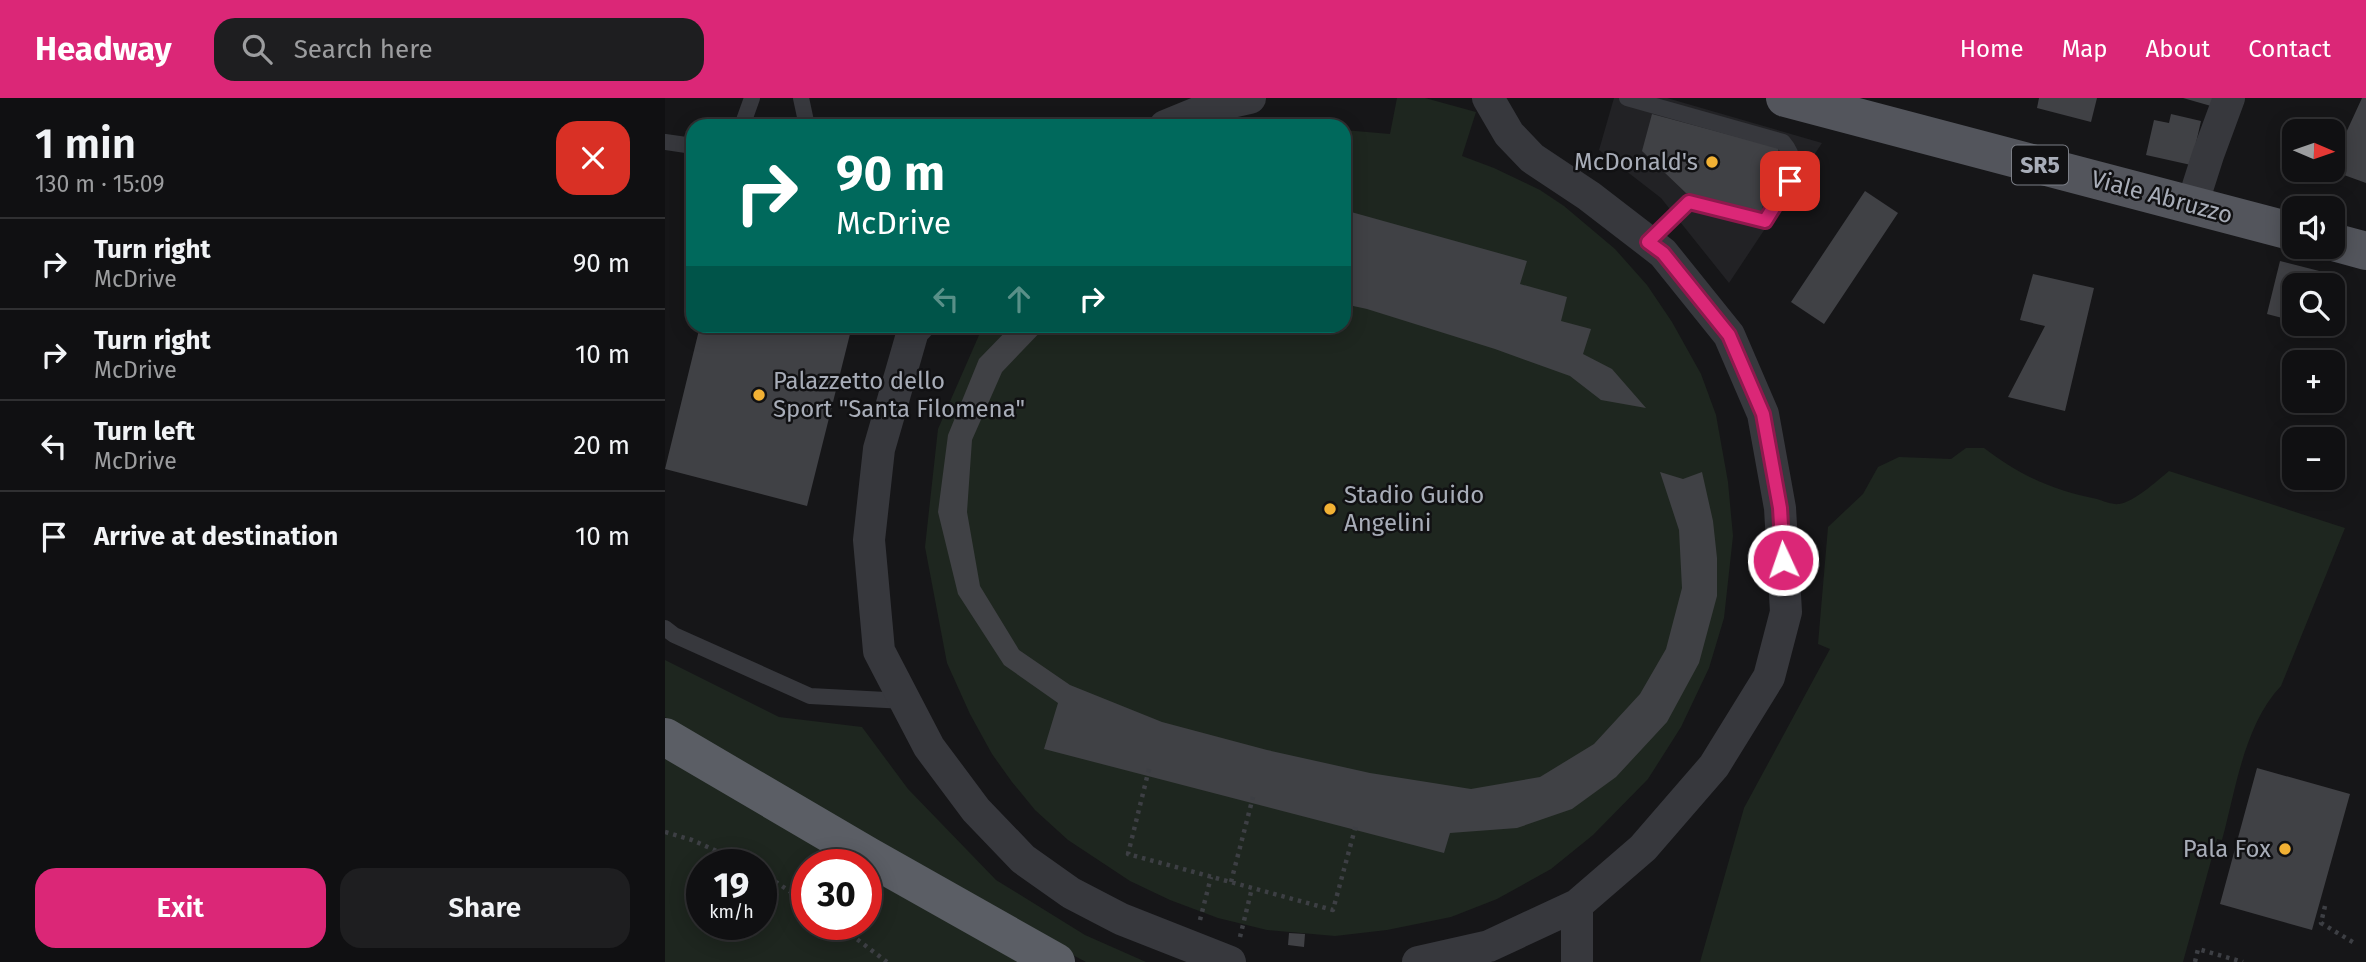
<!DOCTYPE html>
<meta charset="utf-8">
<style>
:root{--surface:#101012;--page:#1e1e20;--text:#f1f3f6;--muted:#9c9d9f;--line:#303032;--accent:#db2777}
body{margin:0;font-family:"Fira Sans",sans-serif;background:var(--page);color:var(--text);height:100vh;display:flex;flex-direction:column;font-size:26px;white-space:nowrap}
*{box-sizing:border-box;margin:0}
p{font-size:23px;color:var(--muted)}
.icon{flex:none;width:38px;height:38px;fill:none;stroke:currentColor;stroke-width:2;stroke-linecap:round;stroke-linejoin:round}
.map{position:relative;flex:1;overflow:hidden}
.drawer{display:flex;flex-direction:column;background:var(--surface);width:665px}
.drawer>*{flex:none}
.hud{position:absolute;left:21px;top:21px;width:665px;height:214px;border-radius:21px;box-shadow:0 4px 18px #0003,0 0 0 2px var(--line);background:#00695c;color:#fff;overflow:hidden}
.needle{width:46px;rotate:92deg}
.controls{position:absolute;left:1617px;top:21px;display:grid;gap:14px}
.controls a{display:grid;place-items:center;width:63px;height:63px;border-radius:14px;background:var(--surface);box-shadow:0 4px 18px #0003,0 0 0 2px var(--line);font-size:35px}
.speed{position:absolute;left:21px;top:751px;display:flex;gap:14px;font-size:35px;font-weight:700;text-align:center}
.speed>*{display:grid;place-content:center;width:91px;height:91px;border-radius:50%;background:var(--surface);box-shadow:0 4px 18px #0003,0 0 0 2px var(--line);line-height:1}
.speed small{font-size:18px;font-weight:400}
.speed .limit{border:10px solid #d22;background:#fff;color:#111}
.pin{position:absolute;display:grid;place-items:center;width:60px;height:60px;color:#fff;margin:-30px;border-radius:14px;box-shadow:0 4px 10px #0006}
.me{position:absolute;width:77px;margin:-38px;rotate:357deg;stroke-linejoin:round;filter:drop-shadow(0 0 5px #0008)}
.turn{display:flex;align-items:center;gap:24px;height:147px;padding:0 35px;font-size:32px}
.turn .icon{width:91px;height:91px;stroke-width:2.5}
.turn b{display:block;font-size:49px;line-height:60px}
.lanes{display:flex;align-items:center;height:66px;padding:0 35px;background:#0003;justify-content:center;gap:35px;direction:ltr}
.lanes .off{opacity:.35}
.round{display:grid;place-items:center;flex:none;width:74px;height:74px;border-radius:21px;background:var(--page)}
.summary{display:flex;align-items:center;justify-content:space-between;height:119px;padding:0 35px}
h1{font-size:42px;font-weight:600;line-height:52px}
.action{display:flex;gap:14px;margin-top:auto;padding:14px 35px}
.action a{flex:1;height:80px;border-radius:21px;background:var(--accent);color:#fff;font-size:28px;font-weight:600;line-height:80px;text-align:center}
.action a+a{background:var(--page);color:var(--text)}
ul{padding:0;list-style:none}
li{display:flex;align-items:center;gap:21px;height:91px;padding:0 35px;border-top:2px solid var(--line)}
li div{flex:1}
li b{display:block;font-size:26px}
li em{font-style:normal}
header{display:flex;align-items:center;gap:42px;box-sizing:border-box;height:98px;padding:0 35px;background:var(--accent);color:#fff}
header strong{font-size:33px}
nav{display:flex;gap:38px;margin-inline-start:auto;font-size:24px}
.search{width:490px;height:63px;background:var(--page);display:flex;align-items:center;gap:18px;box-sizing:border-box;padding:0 24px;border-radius:21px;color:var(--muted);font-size:26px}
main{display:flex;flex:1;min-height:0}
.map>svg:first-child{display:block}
.built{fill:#222225}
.green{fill:#1e261f;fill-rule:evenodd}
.building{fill:#404145}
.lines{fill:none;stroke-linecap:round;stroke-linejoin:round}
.path{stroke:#3d3f44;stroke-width:4.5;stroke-dasharray:3.5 5;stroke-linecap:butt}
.service{stroke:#37383d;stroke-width:16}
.minor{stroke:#37383d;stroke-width:32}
.primary{stroke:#53555c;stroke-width:38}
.trunk{stroke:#5b5e65;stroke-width:38}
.route-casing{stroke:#8e194d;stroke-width:18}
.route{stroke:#db2777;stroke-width:12}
.poi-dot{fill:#f2b134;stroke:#111113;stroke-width:2.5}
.labels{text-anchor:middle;stroke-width:5;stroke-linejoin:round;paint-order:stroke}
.shield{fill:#111113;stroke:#7b7e86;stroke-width:2}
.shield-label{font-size:23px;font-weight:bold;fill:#a8adb8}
.poi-label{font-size:24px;fill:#a8adb8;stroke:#111113;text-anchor:end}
.street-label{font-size:24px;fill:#a8adb8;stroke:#111113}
</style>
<header>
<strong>Headway</strong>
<div class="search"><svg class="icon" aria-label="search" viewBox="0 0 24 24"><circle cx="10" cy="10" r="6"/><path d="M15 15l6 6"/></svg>Search here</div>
<nav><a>Home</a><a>Map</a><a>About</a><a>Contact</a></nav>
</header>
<main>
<section class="drawer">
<div class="summary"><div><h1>1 min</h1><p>130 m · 15:09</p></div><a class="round" style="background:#d93025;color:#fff"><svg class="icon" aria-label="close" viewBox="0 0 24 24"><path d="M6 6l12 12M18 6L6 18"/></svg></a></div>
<ul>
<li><svg class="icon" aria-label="right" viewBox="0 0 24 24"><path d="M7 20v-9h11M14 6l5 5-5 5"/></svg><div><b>Turn right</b><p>McDrive</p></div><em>90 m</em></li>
<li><svg class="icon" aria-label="right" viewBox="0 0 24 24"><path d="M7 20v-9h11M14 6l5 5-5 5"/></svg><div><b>Turn right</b><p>McDrive</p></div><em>10 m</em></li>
<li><svg class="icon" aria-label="left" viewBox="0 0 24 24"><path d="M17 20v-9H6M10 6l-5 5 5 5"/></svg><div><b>Turn left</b><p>McDrive</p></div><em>20 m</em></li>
<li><svg class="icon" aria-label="arrive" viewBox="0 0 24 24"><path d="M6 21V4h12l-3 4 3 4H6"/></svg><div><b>Arrive at destination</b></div><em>10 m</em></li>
</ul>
<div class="action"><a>Exit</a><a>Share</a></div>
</section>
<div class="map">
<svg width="1701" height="864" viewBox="0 0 1701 864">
<rect width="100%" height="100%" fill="#161618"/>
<path class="built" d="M949 0H1002L1157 45 1064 185 996 100 934 52Z"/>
<path class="green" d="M732 0H760L811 14 797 58 829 70 875 92 899 108 950 151 982 187 1007 224 1036 276 1051 317 1063 384 1068 438 1059 520 1044 570 1016 629 983 681 928 737 886 771 832 801 786 819 722 832 670 838 602 832 553 820 505 802 465 783 403 742 370 712 347 684 327 656 305 616 282 565 260 449 273 331 318 228H679V32L725 36Z
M1301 350H1319C1356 378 1387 392 1432 401 1438 403 1448 407 1454 406 1469 404 1492 383 1504 373L1680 430 1616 588C1579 627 1571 691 1557 742L1552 741 1518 864H1035L1079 710 1165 551 1153 546 1163 429 1198 396 1213 369 1234 359 1286 361Z
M0 562 114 619 197 629 243 691 331 782 420 837 481 864H421L326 814 33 640 0 619Z
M0 659 185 766H142V826H201V776L356 864H0ZM37 766H96V826H37Z"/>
<path class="building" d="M1374 0H1432L1426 24 1372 10Z
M1518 0H1548L1546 8Z
M1697 0H1701V85L1668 73V63Z
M987 16 1114 50 1096 115 1021 95 977 53Z
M1506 16 1536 23 1526 67 1481 57 1489 22 1504 25Z
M1200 93 1233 115 1159 226 1126 204Z
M679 112 862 163 855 186 902 199 896 223 926 231 918 256 947 271 981 310 936 302 905 278 830 251 702 211 679 206Z
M1615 163 1666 176 1663 187H1629V223L1602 216Z
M1368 176 1429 190 1400 313 1343 299 1380 228 1355 222Z
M35 228H187L142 408 0 371Z
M346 228H381L337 274 307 342 302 414 315 488 354 552 405 587 497 624 602 652 705 675 806 691 875 679 929 646 975 596 1001 551 1017 490 1014 432 995 374 1018 381 1037 374 1048 423 1052 460V498L1034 565 1002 624 951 679 907 711 852 730 785 735 779 755 379 651 393 605 339 567 293 496 273 414 283 337 314 261Z
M1592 670 1685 696 1647 832 1555 806Z
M624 835 640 836 639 849 623 847Z"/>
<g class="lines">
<path class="path" d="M484 671 463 756 668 812 691 727
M0 734 27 742 81 766
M96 774 142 805
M566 784 588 699
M1660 808 1656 825 1691 846
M535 822 546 779
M172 826 222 864
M575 839 587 790
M1530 864 1533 851 1578 864"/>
<path class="service" d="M136 0 142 28
M962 0 1118 44C1142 71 1115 99 1100 123L1024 104 983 144
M77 28 87 0
M0 44 28 48
M0 530 9 537 145 598 240 603"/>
<path class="minor" d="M500 28 549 8 585 0
M1527 107 1543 57 1564 0
M253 228 248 233 214 351 204 442 214 553 240 603 264 649 311 712 358 761 406 795 456 821 565 864
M753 864 824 848 912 807 978 750 1049 668 1104 579 1121 514 1115 410 1098 316 1064 237 998 155 924 98 867 60 844 36 823 0
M912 864V807"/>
<path class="primary" d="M1120 0 1629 134
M1668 144 1701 153"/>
<path class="trunk" d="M0 639 203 758 391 864"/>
</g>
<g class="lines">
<g class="route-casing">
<path id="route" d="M1118 462 1115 410 1098 316 1064 237 998 155 983 144 1024 104 1100 123 1125 83"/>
</g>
<use href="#route" class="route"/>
</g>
<g class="poi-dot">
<circle cx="1047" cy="64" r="7"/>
<circle cx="94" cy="297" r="7"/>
<circle cx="665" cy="411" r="7"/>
<circle cx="1620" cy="751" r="7"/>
</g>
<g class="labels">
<rect class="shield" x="1347" y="47.5" width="56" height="39" rx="5"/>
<g class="shield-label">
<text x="1375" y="75">SR5</text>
</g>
<g class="poi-label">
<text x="1033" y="72">McDonald's</text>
<text x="108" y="291" text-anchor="start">Palazzetto dello<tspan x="108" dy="28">Sport "Santa Filomena"</tspan></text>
<text x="679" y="405" text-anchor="start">Stadio Guido<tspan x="679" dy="28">Angelini</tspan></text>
<text x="1606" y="759">Pala Fox</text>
</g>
<g class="street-label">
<text transform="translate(1497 99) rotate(15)" y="8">Viale Abruzzo</text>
</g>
</g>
</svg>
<div class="controls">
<a><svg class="needle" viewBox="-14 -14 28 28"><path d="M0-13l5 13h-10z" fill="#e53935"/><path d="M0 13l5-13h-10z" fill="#9c9d9f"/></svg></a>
<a><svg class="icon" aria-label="sound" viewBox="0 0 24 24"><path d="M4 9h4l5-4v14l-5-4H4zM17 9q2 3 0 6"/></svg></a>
<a><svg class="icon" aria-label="search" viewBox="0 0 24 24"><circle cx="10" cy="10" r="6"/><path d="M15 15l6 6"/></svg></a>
<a>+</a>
<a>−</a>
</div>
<div class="speed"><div>19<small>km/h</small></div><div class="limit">30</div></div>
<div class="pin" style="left:1125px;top:83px;background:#d93025"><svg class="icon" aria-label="arrive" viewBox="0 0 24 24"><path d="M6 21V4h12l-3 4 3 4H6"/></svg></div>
<svg class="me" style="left:1118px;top:462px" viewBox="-20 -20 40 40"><circle r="17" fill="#db2777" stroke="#fff" stroke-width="3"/><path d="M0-11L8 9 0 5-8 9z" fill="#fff"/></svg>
<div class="hud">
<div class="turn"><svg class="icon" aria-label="right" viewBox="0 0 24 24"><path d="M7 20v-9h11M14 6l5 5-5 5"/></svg><div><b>90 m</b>McDrive</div></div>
<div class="lanes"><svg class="icon off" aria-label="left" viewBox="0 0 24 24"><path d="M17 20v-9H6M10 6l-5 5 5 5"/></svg><svg class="icon off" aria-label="ahead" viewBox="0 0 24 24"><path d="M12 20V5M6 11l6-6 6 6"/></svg><svg class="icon" aria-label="right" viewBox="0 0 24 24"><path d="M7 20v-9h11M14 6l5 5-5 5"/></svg></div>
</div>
</div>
</main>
